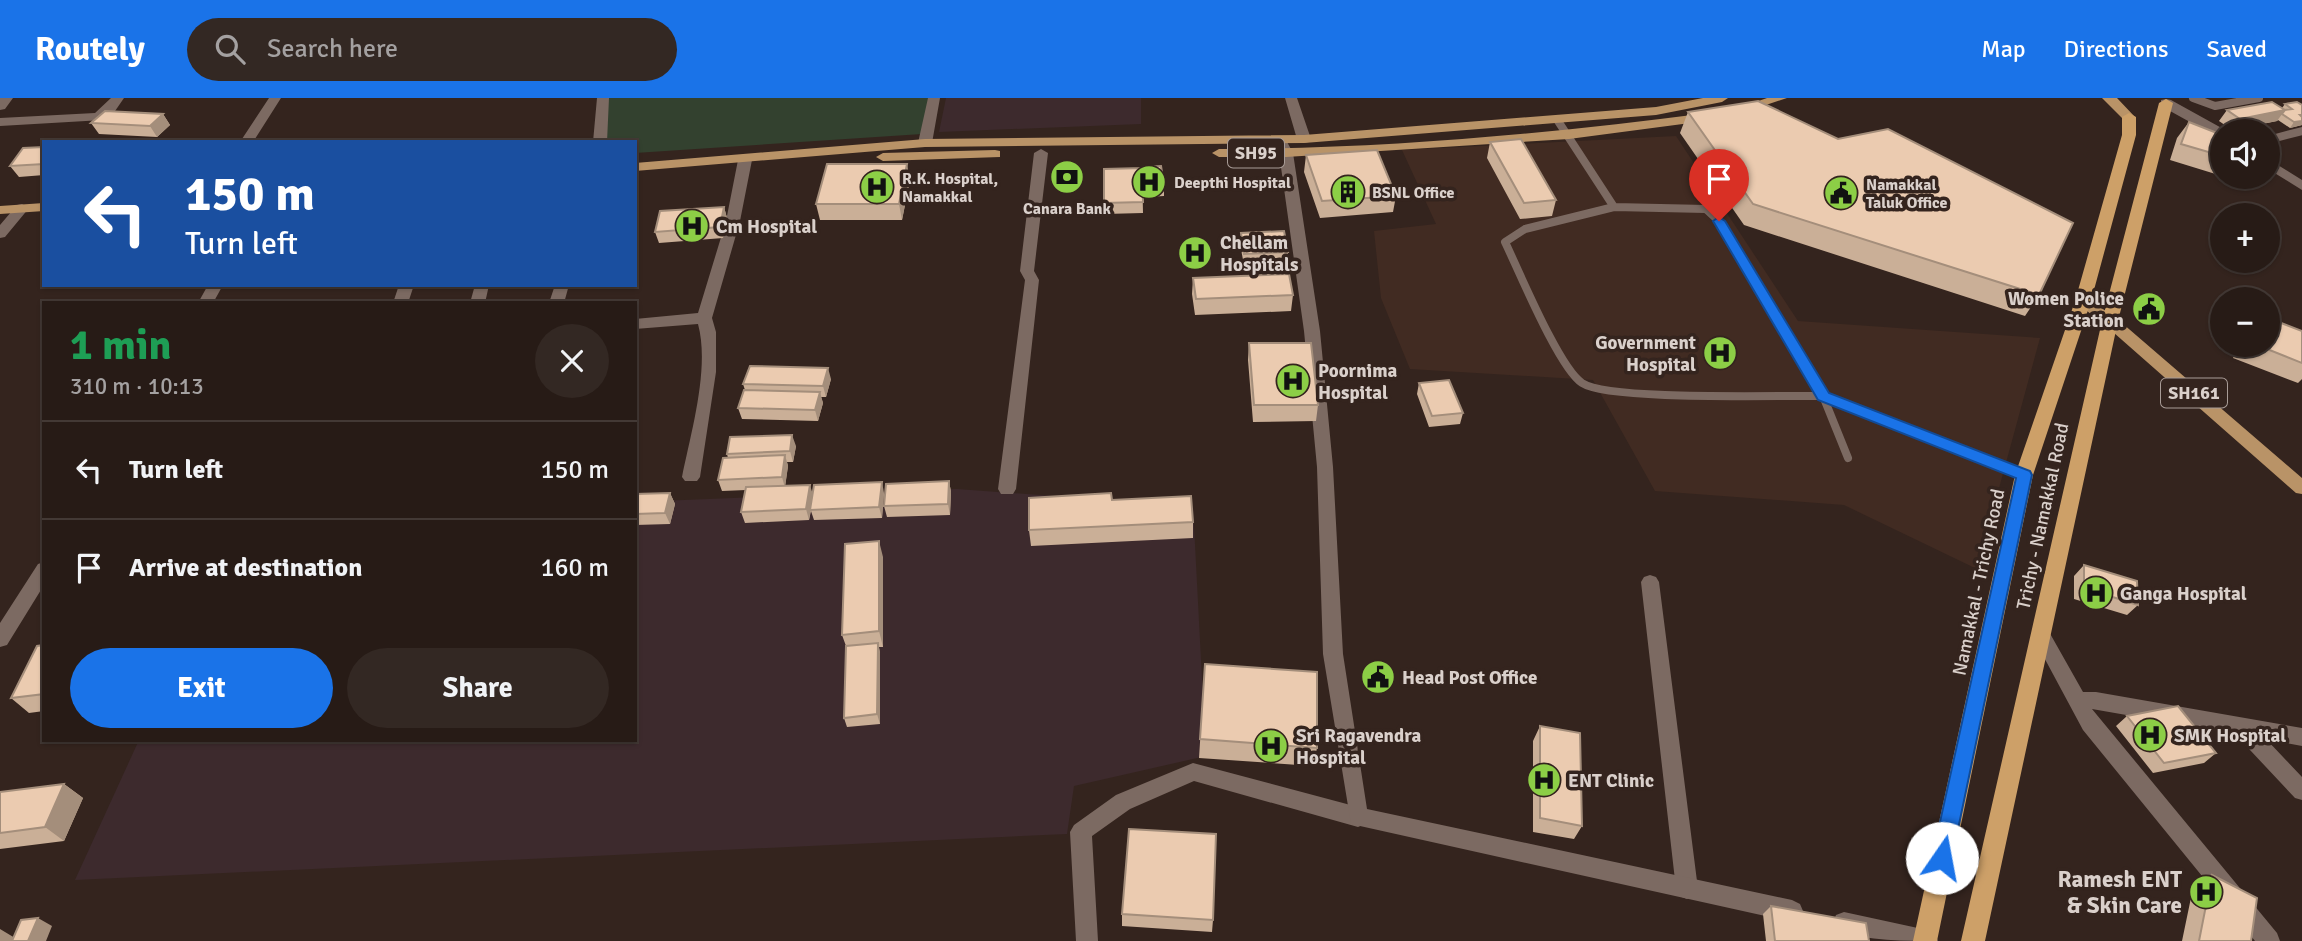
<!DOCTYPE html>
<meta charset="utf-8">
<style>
:root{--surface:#271b16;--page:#332823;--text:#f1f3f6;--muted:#a4a1a1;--line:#433935;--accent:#1a73e8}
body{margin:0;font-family:Signika,sans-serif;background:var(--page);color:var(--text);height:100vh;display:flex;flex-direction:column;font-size:26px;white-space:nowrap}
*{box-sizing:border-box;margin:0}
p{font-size:23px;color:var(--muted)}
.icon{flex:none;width:38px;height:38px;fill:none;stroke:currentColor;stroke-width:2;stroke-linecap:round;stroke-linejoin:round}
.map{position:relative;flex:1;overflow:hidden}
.drawer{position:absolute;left:42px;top:203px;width:595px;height:441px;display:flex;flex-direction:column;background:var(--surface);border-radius:0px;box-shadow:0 2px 5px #0004,0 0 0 2px var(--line)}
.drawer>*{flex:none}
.top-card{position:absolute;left:42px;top:42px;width:595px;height:147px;border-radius:0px;box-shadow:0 2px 5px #0004,0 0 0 2px var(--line);background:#1a4fa0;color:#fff;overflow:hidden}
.buttons{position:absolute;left:2210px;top:21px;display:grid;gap:14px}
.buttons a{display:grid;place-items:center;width:70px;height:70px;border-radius:50%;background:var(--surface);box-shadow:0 2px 5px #0004,0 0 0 2px var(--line);font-size:35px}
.pin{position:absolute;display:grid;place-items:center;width:60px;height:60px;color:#fff;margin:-72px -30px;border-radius:50% 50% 50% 0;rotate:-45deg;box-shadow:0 0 7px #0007}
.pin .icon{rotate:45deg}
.me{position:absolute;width:77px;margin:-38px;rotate:12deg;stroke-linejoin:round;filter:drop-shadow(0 0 5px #0008)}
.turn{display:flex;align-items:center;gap:24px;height:147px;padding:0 28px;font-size:32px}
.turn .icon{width:91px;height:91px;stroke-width:2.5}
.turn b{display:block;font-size:49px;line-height:60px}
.round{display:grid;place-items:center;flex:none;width:74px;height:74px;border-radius:37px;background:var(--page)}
.summary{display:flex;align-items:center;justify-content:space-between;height:119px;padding:0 28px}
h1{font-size:42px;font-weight:800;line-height:52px;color:#1e9e55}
.cta{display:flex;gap:14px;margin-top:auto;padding:14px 28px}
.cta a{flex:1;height:80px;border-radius:42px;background:var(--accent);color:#fff;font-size:28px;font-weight:800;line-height:80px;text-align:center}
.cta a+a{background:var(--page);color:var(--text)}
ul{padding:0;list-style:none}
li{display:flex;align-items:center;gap:21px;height:98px;padding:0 28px;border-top:2px solid var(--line)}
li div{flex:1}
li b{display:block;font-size:26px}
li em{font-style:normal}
header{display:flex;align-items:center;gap:42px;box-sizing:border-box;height:98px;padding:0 35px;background:var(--accent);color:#fff}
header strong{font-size:33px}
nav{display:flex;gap:38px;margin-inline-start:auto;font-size:24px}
.search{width:490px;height:63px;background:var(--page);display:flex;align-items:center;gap:18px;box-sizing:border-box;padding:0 24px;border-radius:38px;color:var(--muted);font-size:26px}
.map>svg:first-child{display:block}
.built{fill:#412b22}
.education{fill:#3d2a2d}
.green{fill:#33412f}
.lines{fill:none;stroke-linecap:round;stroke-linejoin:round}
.service-far1{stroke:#7c6a62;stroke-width:8}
.service{stroke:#7c6a62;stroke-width:10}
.minor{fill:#7c6a62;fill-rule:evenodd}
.tertiary{fill:#7c6a62;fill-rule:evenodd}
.primary{fill:#b99367;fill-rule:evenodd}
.trunk{fill:#cda068;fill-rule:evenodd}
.wall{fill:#caaf97}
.shaded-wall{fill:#a48e7b}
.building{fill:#ebcbb0;stroke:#a48e7b;stroke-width:2}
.route{fill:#1a73e8;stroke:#114b97;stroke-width:2}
.labels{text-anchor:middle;stroke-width:7;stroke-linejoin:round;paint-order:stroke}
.far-poi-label{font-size:16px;font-weight:bold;fill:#dad0cb;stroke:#34241e;text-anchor:start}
.shield{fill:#34241e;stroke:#a89c97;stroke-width:2}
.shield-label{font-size:18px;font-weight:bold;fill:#dad0cb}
.poi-label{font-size:19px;font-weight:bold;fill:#dad0cb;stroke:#34241e;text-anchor:start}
.street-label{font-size:19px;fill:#dad0cb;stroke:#34241e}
.near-poi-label{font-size:23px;font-weight:bold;fill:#dad0cb;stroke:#34241e;text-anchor:end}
</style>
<header>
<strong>Routely</strong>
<div class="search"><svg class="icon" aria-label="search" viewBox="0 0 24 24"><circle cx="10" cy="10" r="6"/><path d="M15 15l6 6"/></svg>Search here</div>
<nav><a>Map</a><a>Directions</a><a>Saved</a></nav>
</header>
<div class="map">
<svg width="2302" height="843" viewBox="0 0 2302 843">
<rect width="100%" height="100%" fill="#34241e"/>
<path class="built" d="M1676 38 1798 223 2040 240 1977 471 1844 407 1655 393 1593 282 1410 271 1381 200 1374 133 1436 126 1402 52Z"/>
<path class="education" d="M946 0H1141V26L939 34Z
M957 391 1193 408 1206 658 1074 688 1067 736 75 782 139 642H635V404Z"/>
<path class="green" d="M603 0H929L922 36 635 55V44H593Z"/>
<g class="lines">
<path class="service-far1" d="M2193 0 2215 8 2259 0
M1558 23 1614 109
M2268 42 2302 33
M1614 109 1706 111 1719 123 1823 298C1781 297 1609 303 1582 285 1559 270 1519 173 1505 144L1525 131Z
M1823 298 1989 363
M1823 298 1848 360"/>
<path class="service" d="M1984 361 2024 377"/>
<path class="minor" d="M0 0H13L5 11 0 12Z
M111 0H124L113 16 103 22 0 28V20L95 15Z
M597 0H609L607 44H593Z
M928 0H940L932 45 925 49 918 45Z
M1285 0H1297L1311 41 1309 44 1304 45 1297 41Z
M2166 1 2171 2 2227 33H2222V40L2217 39 2161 8V2Z
M1041 51 1048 55 1034 173 1039 182 1016 391 1013 396H1001L998 391 1025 182 1020 173 1034 55Z
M745 58 752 62 740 123 712 220 716 234V274L700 379 697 383H685L682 379C691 334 710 270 698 226L635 231V221L698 215 726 123 738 62Z
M2268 61 2302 82V92L2268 71Z
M22 106 29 110 5 139 0 140V127L17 107Z
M208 187H223L213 205H198Z
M399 187H414L408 205H393Z
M475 187H489L485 205H470Z
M555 187H569L564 205H549Z
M44 464V487L7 547 0 549V525L38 466Z
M1650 477 1656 479 1659 484 1698 791 1695 798 1687 801 1679 798 1676 791 1641 484 1644 479Z
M2041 529 2048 532 2083 594H2096L2302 630V648L2266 641 2302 679V702L2295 700 2235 636 2092 611 2277 835 2280 843H2255L2083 632 2032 537 2034 532Z
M1193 665 1358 709 1365 712 1368 719 1365 726 1358 729 1194 683 1130 711 1092 738 1098 843H1076L1070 734 1074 727 1116 697Z"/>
<path class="tertiary" d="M269 0H281L253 44H240Z
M1280 39 1285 40 1293 55 1320 233 1333 369 1343 556 1367 711 1792 802 1800 806 1803 813 1800 820 1792 824 1351 726 1323 556 1317 369 1304 233 1279 55 1273 43Z
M1844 814 1927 832 1935 835 1938 843C1904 843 1869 843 1836 833L1833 825 1836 817Z"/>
<path class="primary" d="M1703 0H1728L1722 4 1656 17 1304 45 925 49 635 73V65L925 41 1304 37 1656 9Z
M1767 0H1787L1742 15 1736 11Z
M2102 0H2117L2135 19 2134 22H2124Z
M1708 15 1713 16V22L1569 41 1286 59H1219L1212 55 1219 51C1382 51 1546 36 1708 15Z
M995 52 1000 53V59L883 63 876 59 883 55Z
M44 105V113L0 116V108Z
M2083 198 2115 219 2302 380V396L2296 395 2105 227 2078 206 2075 203Z"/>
<path class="trunk" d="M2166 1 2173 5 2118 223 1985 843H1961L2102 223 2159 5Z
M2129 15 2136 19V37L2091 203 2033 377 1937 843H1913L2015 377 2075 203 2122 37V19Z"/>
</g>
<path class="wall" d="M2285 6 2302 7V27L2290 30 2278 22 2277 23 2232 32 2219 23 2227 12 2282 10Z
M1688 14 2039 197 2025 218 1744 127 1680 35Z
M163 16 170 27 157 39 99 36 91 25Z
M2189 24 2222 37V78L2170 62 2177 40Z
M1490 44 1556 102 1552 118 1520 121 1487 60Z
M44 49V77L19 79 10 68Z
M1306 57 1396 98 1393 114 1320 120 1304 74Z
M1143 69 1164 87V98L1146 99 1143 80Z
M1142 70 1143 115 1105 116 1104 71Z
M2224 79H2251L2246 85Z
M910 82 902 122H820L816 106Z
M724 109 727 120 723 140 659 145 655 134Z
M1241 135 1288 154 1287 165 1244 167 1240 146Z
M1193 180 1293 197 1291 213 1195 217 1192 196Z
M2302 233V281L2298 285 2233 260 2239 247H2268Z
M1249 245 1318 307 1316 323 1253 324 1248 262Z
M831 281 826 299H821L823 305 818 323 742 321 738 310 745 292 743 286Z
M1419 285 1463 315 1460 326 1429 329 1417 296Z
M796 348 793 364H787L788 368 785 388 813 396 884 395 882 420 814 422 811 413 809 422 745 425 741 414 746 392 722 393 718 382 728 360 727 356Z
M949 383 951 394 950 417 887 419 884 408Z
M670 395 675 406 670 426 635 427V396Z
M1112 402 1193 424V440L1031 448 1029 432Z
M883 459V549H879L880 555V626L847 629 844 620 846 548 842 537Z
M2084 467 2138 507 2127 517 2074 501V478Z
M44 547V613L29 615 11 600Z
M1205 566 1317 650 1313 668 1199 660Z
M2127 618 2216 655 2204 665 2153 675 2116 628Z
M1540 628 1582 728 1574 741 1533 734V643Z
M64 686 83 700 64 743 0 751V694Z
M2212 777 2251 843H2182L2193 790Z
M1771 808 1869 843H1766L1763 816Z
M1122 816 1213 822 1212 834 1122 828Z"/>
<path class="shaded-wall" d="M2285 12 2277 23 2232 32 2240 21Z
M163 16 170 27 157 39 150 28Z
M2302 23V27L2290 30 2294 24Z
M907 66 910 82 902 122 899 106Z
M724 109 727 120 723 140 720 129Z
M828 270 831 281 826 299 823 288Z
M820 294 823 305 818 323 815 312Z
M792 337 796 348 793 364 790 353Z
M785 357 788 368 785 390 782 379Z
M949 383 951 394 950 417 948 406Z
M882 384 884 395 882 420 879 409Z
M810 387 813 397 809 422 806 411Z
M670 395 675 406 670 426 665 415Z
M879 443 883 459V549L879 533Z
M878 545 880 555V626L877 616Z
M64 686 83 700 64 743 45 729Z
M38 820 52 828 46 843H28Z
M0 831 20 843H0Z"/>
<path class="building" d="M1758 3 1838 41 1888 31 2073 125 2039 197 1753 106 1688 14Z
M2272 4 2285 12 2240 21 2227 12Z
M2297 4 2302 7V17H2300L2302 19V23L2294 24 2282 16 2285 12 2292 11 2285 6Z
M105 13 163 16 150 28 91 25Z
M2189 24 2222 37V58L2181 46Z
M1521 41 1556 102 1524 105 1490 44Z
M44 49V66L10 68 23 50Z
M1377 52 1396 98 1322 103 1306 57Z
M827 66H907L899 106H816Z
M1161 68 1164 87 1146 88 1143 69Z
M1142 70 1143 104 1104 105V71Z
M724 109 720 129 655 134 660 113Z
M1284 133 1288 154 1244 156 1241 135Z
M1289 176 1293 197 1196 201 1193 180Z
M2268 220 2302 233V265L2257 247H2268Z
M1249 245H1311L1318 307H1254Z
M750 268 828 270 823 288 743 286Z
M1449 282 1463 315 1432 318 1419 285Z
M744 292 820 294 815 312 738 310Z
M792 337 790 353 727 356 730 339Z
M785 357 782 379 718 382 723 360Z
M949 383 948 406 884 408 886 386Z
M882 384 879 409 810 412 814 387Z
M810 387 806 411 741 414 746 389Z
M670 395 665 415 635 416V396Z
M1111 395 1112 402 1191 398 1193 424 1029 432V400Z
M879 443V533L842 537 845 446Z
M2084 467 2137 483 2138 507 2084 490Z
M878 545 877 616 844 620 846 548Z
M44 547V596L11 600 37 548Z
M1205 566 1317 574V650L1200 641Z
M2178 608 2216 655 2164 665 2127 618Z
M1540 628 1580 635 1582 728 1540 720Z
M64 686 45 729 0 735V694Z
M1129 731 1216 736 1213 822 1122 816Z
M2212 777 2257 800 2251 843H2199Z
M1771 808 1866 825 1869 843H1775Z
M38 820 28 843H12L21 822Z"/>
<path class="route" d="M1719 119 1725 123 1829 295 2030 373 2032 377 1952 760 1949 766 1942 769 1935 766 1932 760 2016 380 1818 302 1713 123Z"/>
<defs>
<g id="bank-disc" transform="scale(1.75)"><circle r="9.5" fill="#8cce46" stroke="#34241e"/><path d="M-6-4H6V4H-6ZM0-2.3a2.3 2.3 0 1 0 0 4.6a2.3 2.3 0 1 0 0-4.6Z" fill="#111"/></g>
<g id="hospital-disc" transform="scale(1.75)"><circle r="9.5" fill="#8cce46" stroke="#34241e"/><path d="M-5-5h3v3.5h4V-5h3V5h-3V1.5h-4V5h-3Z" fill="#111"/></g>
<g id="building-disc" transform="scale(1.75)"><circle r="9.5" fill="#8cce46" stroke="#34241e"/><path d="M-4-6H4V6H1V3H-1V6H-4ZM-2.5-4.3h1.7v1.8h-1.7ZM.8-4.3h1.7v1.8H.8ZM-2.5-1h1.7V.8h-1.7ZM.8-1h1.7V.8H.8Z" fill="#111"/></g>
<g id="civic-disc" transform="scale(1.75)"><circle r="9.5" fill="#8cce46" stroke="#34241e"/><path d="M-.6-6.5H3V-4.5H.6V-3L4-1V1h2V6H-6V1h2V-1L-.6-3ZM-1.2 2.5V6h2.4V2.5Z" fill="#111"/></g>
</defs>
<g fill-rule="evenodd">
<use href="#bank-disc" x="1067" y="79"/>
<use href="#hospital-disc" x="1149" y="84"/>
<use href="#hospital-disc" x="877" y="89"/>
<use href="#building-disc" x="1348" y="94"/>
<use href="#civic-disc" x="1841" y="95"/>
<use href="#hospital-disc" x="692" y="128"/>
<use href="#hospital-disc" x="1195" y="155"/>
<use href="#civic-disc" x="2149" y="211"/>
<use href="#hospital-disc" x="1720" y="255"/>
<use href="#hospital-disc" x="1293" y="283"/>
<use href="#hospital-disc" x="2096" y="495"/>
<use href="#civic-disc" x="1378" y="579"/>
<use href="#hospital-disc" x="2150" y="637"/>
<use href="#hospital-disc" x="1271" y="648"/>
<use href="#hospital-disc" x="1544" y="682"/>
<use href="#hospital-disc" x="2206" y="794"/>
</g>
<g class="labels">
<g class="far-poi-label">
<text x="902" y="86">R.K. Hospital,<tspan x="902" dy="18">Namakkal</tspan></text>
<text x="1174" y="90">Deepthi Hospital</text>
<text x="1866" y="92">Namakkal<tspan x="1866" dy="18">Taluk Office</tspan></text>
<text x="1372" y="100">BSNL Office</text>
<text x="1067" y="116" text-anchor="middle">Canara Bank</text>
</g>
<g class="shield">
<rect x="1228" y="40.5" width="56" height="29" rx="5"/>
<rect x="2161" y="280.5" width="66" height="29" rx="5"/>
</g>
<g class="shield-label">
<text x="1256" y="61">SH95</text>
<text x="2194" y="301">SH161</text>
</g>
<g class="poi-label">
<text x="716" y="135">Cm Hospital</text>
<text x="1220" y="151">Chellam<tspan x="1220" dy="22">Hospitals</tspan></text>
<text x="2124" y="207" text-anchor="end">Women Police<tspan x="2124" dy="22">Station</tspan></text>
<text x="1696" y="251" text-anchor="end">Government<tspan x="1696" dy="22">Hospital</tspan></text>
<text x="1318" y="279">Poornima<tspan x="1318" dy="22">Hospital</tspan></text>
<text x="2120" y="502">Ganga Hospital</text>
<text x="1402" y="586">Head Post Office</text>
<text x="1296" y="644">Sri Ragavendra<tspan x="1296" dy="22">Hospital</tspan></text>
<text x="2174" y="644">SMK Hospital</text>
<text x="1568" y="689">ENT Clinic</text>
</g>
<g class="street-label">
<text transform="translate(2042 418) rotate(-78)" y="7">Trichy - Namakkal Road</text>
<text transform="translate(1978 484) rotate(-78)" y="7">Namakkal - Trichy Road</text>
</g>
<g class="near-poi-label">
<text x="2182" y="789">Ramesh ENT<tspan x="2182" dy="26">&amp; Skin Care</tspan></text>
</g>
</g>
</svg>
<div class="buttons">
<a><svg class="icon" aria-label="sound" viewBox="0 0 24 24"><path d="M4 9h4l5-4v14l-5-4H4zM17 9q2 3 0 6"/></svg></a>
<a>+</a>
<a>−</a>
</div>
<div class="pin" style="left:1719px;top:123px;background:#d93025"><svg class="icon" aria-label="arrive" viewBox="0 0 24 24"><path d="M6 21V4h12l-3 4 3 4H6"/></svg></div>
<svg class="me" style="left:1942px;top:760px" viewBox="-20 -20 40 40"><circle r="19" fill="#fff"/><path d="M0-13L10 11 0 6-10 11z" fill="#1a73e8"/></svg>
<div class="top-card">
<div class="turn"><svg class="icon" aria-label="left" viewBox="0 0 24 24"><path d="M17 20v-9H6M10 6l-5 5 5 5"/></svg><div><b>150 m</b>Turn left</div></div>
</div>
<section class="drawer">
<div class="summary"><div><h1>1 min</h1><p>310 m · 10:13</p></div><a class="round"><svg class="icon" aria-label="close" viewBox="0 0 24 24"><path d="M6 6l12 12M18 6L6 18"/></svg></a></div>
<ul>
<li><svg class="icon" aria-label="left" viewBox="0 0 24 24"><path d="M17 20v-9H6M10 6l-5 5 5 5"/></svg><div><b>Turn left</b></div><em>150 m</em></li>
<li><svg class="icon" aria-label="arrive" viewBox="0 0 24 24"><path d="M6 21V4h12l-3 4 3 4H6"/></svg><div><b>Arrive at destination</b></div><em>160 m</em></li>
</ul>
<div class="cta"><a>Exit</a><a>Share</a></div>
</section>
</div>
